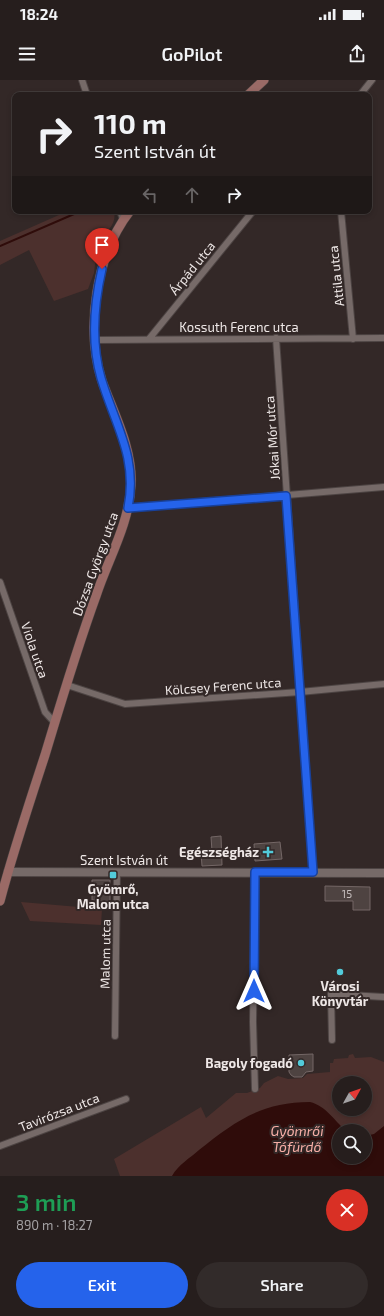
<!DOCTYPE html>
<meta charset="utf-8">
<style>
:root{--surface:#261e1d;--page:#322b2a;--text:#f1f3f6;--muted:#a4a2a4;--line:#423c3b;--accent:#2563eb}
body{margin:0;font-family:"Exo 2",sans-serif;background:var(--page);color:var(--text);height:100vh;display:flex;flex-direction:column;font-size:15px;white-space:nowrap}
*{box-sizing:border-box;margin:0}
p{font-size:13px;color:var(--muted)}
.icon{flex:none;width:22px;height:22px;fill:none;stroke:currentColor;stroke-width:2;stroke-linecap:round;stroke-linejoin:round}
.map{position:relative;height:1096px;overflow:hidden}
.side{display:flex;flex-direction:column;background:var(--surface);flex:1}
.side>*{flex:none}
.guide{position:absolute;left:12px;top:12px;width:360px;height:122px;border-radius:8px;box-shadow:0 2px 6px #0003,0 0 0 1px var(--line);background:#261e1d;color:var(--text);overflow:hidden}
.needle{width:26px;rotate:50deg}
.buttons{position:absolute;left:332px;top:996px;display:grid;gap:8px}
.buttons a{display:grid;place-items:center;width:40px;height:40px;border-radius:50%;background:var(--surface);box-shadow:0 2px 6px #0003,0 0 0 1px var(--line);font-size:20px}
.pin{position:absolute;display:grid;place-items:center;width:34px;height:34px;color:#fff;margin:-41px -17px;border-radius:50% 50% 50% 0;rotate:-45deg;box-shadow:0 0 4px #0007}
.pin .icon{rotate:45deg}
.me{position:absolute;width:44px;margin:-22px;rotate:0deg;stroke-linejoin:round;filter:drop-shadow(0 0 3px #0008)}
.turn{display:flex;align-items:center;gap:14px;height:84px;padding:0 16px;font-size:18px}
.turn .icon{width:52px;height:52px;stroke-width:2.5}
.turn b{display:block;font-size:28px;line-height:34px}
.lanes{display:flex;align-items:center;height:38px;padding:0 16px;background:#0003;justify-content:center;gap:20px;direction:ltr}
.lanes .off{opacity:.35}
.round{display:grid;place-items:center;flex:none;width:42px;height:42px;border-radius:21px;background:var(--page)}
.overview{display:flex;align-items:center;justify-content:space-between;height:68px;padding:0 16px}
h1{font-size:24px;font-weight:600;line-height:30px;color:#1e9e55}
.action{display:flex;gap:8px;margin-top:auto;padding:8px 16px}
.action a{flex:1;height:46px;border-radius:24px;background:var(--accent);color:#fff;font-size:16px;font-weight:600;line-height:46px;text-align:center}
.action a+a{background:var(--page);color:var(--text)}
.status{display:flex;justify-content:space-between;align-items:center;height:28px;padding:0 20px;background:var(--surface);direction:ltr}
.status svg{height:11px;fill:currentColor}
header{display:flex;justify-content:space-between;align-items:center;height:52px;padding:0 16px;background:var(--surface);font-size:18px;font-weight:600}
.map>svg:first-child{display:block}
.green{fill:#4c302d;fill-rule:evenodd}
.water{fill:#2f0c0a}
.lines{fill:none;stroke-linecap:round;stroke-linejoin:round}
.stream{stroke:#2f0c0a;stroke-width:2}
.building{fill:#4e4341;stroke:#746766}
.minor-casing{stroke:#4d4443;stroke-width:8}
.tertiary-casing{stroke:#4d4443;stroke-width:10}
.secondary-casing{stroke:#4d4443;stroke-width:10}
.minor{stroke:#766a68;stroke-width:6}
.tertiary{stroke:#766a68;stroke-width:8}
.secondary{stroke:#9a6a66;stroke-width:9}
.route-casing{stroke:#184099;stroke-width:10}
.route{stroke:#2563eb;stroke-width:7}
.poi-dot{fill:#52cbda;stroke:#332827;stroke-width:1.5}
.labels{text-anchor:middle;stroke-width:4;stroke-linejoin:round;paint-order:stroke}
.number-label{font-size:11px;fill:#c6bebd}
.street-label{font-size:13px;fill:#eee7e6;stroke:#332827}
.poi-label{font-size:13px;font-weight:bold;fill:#eee7e6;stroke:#332827;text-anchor:end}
.water-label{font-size:14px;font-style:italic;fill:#f7aea6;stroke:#332827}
</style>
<div class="status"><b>18:24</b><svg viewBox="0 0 49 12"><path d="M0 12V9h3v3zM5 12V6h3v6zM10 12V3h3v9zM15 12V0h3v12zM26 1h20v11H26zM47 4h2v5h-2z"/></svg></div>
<header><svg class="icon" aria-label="menu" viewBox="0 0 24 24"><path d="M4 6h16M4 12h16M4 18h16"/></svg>GoPilot<svg class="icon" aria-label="share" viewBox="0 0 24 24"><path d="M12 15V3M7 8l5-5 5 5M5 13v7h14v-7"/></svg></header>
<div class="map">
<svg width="384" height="1096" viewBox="0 0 384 1096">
<rect width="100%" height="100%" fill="#332827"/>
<path class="green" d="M68 131H114C117 144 107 152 98 160L94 193 88 209 54 221 29 170 0 185V161Z
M21 822 102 829 101 845 30 841Z
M353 974 355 978 371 977 384 982V1096H120L114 1079 201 1027 206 1038 236 1013H247L260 1008 264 1003 278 996 288 999 303 998 307 994 330 992V983H333L334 979 348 978 349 975ZM339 1003H365V1029H339ZM339 1051H365V1077H339Z"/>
<path class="water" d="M310 1022C326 1026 334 1040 346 1051L349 1049 353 1051H339V1077H365V1056L374 1054 384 1046V1096H172C178 1085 190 1078 199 1070 235 1041 262 1022 310 1022Z"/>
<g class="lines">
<path class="stream" d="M0 166 81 131"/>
</g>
<path class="building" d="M221 756 222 785 202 786 201 772 212 771 211 757Z
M280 762 282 779 255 781 254 764Z
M92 800H110V821L92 820Z
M325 806 370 807V830H353V821H325Z
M313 974V991L306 992 302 997H294L291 995 289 992V975Z"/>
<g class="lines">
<g class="minor-casing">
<path id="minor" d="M82 0 87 15
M360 15 372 0
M120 131 123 139
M341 131 353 259
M276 258 313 792
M149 259 253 131
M95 260 384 258
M128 428 384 407
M0 502 45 632 55 643
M67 605 125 624 300 612 384 604
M115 956 117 792
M332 960 331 914 384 917
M255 1009 253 942 255 792
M0 1066 126 1019"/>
</g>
<g class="tertiary-casing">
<path id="tertiary" d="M8 792 384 793"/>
</g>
<g class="secondary-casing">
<path id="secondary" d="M248 15 264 0
M0 821C13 772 29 724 45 675 61 622 77 568 96 516 108 479 129 445 131 405 133 369 114 334 102 301 85 249 96 174 130 131"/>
</g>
<use href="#minor" class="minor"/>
<use href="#tertiary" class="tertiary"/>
<use href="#secondary" class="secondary"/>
</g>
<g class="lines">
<g class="route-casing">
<path id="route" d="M102 189C94 224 91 263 101 298 115 345 138 377 128 428L286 416 313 792H255L254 911"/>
</g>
<use href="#route" class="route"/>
</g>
<g class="poi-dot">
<path d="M266 766h4v4h4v4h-4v4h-4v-4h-4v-4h4z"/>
<rect x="109" y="791" width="8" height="8" rx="2"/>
<circle cx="340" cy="892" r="4"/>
<circle cx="301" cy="983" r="4"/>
</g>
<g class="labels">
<g class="number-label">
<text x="347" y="818">15</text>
</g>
<g class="street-label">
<text transform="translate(192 188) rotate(-51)" y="5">Árpád utca</text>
<text transform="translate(336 196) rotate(-96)" y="5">Attila utca</text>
<text x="239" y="252">Kossuth Ferenc utca</text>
<text transform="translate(272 358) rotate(-94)" y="5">Jókai Mór utca</text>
<text transform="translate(95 484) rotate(-70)" y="5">Dózsa György utca</text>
<text transform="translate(35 570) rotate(71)" y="5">Viola utca</text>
<text transform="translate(223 606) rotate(-4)" y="5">Kölcsey Ferenc utca</text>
<text x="124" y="785">Szent István út</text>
<text transform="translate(105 874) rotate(-89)" y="5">Malom utca</text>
<text transform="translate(59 1032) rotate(-21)" y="5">Tavirózsa utca</text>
</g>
<g class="poi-label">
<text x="259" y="777">Egészségház</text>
<text x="113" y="814" text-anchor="middle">Gyömrő,<tspan x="113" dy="15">Malom utca</tspan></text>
<text x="340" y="911" text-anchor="middle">Városi<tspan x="340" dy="15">Könyvtár</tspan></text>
<text x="293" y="988">Bagoly fogadó</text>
</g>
<g class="water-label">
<text x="297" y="1056">Gyömrői<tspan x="297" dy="16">Tófürdő</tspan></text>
</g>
</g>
</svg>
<div class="buttons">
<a><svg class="needle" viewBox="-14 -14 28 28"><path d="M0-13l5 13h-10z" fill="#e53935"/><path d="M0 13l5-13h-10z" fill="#a4a2a4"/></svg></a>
<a><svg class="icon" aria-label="search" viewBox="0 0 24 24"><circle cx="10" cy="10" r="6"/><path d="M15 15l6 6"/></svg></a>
</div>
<div class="pin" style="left:102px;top:189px;background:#d93025"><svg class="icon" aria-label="arrive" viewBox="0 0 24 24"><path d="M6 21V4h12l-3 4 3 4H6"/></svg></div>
<svg class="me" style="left:254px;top:911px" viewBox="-20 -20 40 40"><path d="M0-17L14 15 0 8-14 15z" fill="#2563eb" stroke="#fff" stroke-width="4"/></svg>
<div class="guide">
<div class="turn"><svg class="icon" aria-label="right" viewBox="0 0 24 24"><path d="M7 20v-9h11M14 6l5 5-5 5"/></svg><div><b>110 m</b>Szent István út</div></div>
<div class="lanes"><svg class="icon off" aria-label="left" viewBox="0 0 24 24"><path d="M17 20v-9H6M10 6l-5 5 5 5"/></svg><svg class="icon off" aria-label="ahead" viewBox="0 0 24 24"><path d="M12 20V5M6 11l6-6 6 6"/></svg><svg class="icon" aria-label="right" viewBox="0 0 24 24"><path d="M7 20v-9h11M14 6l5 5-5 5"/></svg></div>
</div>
</div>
<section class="side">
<div class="overview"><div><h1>3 min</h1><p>890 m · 18:27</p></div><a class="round" style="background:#d93025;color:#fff"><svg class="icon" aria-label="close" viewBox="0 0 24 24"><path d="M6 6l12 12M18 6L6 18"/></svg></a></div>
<div class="action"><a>Exit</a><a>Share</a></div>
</section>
